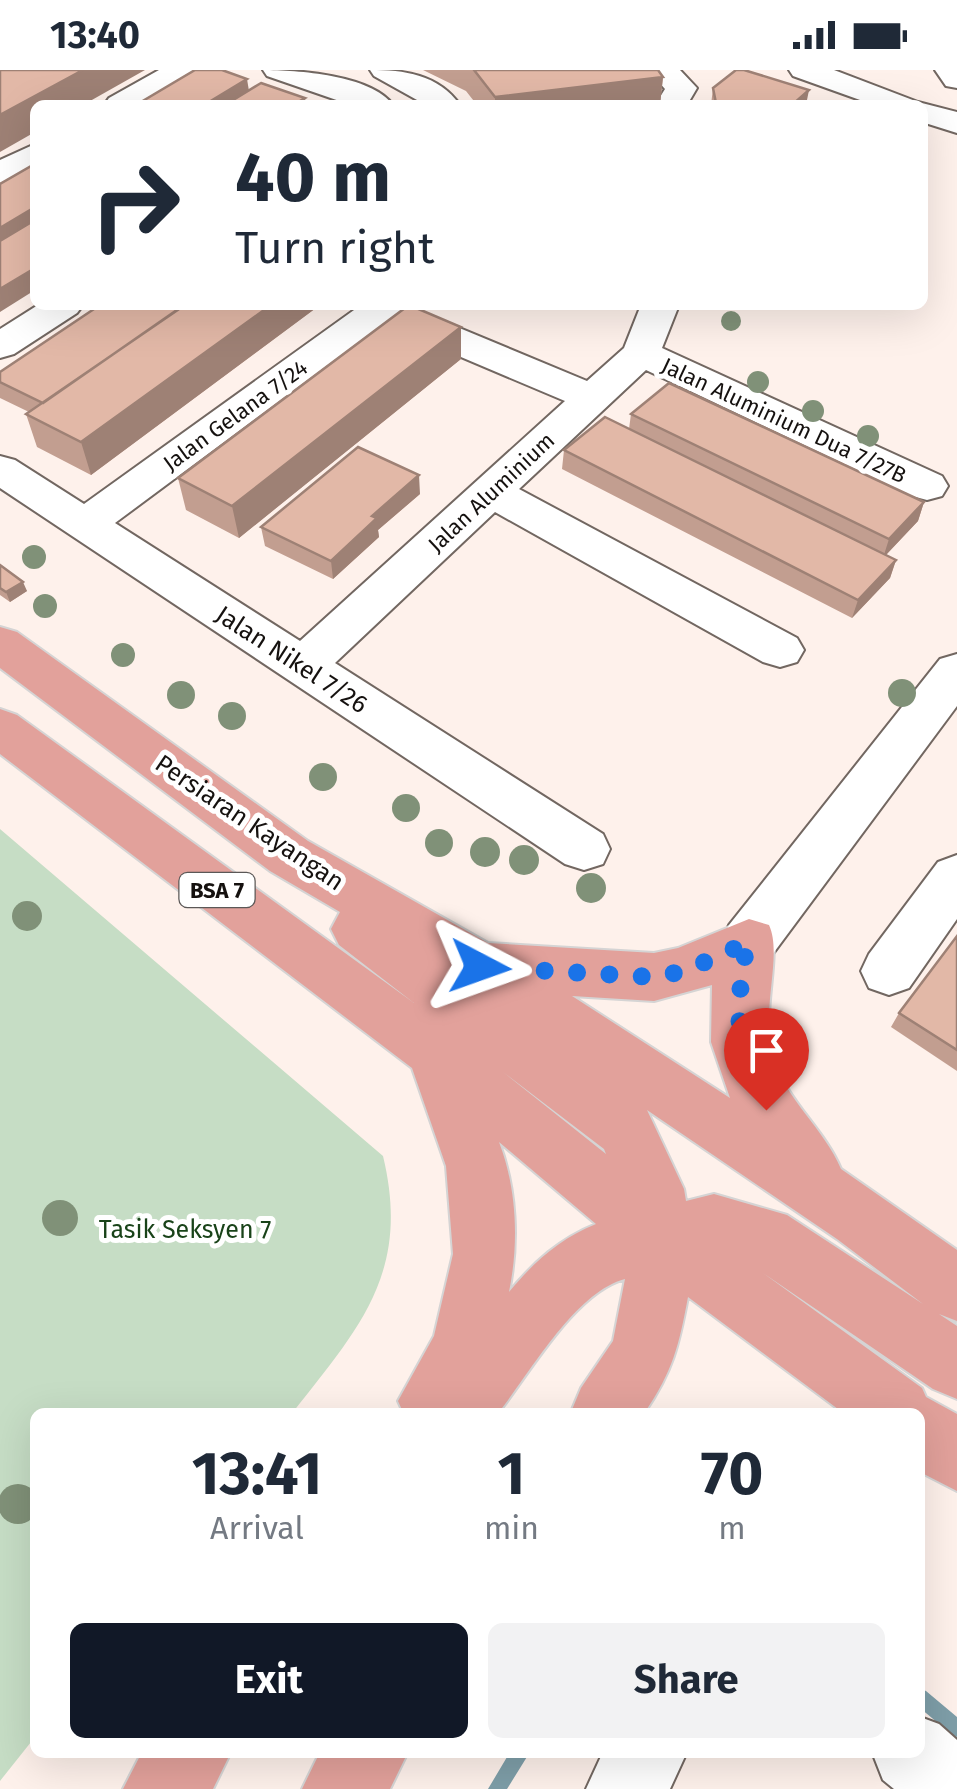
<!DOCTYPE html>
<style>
:root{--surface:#fff;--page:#f2f2f3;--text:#1f2937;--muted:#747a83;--accent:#111827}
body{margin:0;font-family:"Fira Sans",sans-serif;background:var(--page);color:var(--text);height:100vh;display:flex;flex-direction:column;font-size:38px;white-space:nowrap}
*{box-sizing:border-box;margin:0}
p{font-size:32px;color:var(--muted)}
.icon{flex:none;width:55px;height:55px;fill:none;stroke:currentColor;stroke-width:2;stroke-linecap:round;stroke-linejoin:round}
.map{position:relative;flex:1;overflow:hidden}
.side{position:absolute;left:30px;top:1338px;width:895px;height:350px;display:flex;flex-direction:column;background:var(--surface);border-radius:15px;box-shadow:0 10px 40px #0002}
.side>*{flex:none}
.banner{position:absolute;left:30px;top:30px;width:898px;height:210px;border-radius:15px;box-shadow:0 10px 40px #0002;background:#fff;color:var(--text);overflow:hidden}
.pin{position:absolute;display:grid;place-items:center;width:85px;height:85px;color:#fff;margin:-102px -42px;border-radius:50% 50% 50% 0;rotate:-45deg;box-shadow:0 0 10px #0007}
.pin .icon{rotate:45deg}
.me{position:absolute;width:110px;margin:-55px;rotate:94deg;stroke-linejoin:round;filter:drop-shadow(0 0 8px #0008)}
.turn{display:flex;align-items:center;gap:35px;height:210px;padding:0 40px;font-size:45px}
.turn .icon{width:130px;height:130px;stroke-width:2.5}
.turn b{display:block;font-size:70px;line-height:85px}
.eta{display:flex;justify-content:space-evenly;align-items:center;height:170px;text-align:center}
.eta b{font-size:60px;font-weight:700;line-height:70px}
.button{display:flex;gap:20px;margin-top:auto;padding:20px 40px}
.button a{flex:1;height:115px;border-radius:15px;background:var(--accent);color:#fff;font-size:40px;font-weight:700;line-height:115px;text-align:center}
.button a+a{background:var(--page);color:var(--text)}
.status{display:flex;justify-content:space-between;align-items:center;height:70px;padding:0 50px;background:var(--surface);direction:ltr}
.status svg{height:28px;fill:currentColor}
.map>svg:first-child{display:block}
.green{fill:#c6ddc5}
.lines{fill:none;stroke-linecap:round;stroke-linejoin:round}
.stream{fill:#7e9ea8;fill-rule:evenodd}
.minor-casing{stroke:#726761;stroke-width:4}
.major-casing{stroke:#d5d4d4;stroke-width:4}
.minor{fill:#fff;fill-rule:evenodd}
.major{fill:#e2a19b;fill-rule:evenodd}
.tree{fill:#809178}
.wall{fill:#c29e90}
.shaded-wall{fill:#9e8175}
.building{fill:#e2b8a7;stroke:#9e8175;stroke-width:2.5}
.route{stroke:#1a73e8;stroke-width:18;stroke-dasharray:0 32.4}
.labels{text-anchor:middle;stroke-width:10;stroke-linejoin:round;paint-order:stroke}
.far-street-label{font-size:22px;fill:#15110f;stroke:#fff}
.shield{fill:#fff;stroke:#5b5857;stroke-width:2.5}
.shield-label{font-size:22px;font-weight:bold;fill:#15110f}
.street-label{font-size:25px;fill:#15110f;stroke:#fff}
.park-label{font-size:25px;fill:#194319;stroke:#fff}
</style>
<div class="status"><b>13:40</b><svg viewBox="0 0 49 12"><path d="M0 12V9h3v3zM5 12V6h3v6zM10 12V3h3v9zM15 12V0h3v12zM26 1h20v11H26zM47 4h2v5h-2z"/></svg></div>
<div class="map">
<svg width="957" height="1719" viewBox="0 0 957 1719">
<rect width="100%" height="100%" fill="#fef1eb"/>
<path class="green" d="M0 759 383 1086C411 1202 360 1257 293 1342H35V1667L0 1711Z"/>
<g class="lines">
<path class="stream" d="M920 1618 926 1621 957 1647V1667L951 1664 920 1638Z
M510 1682H530L507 1719H488Z"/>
<g class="minor-casing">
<path id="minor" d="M159 0H196L143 35H104L109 28Z
M263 0C296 0 372 5 393 35H351L267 6Z
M370 0C404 0 438 4 460 35H426L374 6Z
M648 0H680L697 18 687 35H655L665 19Z
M789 0H834L918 32 957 42V63L922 52V35H874L793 6Z
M935 0H957V18L946 16Z
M35 74V97L0 113V90Z
M38 235H83L77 243 14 284 0 288V259Z
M361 235H404L587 311 624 278 641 235H679L662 278 942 406 948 416 942 426 927 430 912 426 646 300 519 419 797 568 804 580 797 592 780 597 763 592 495 442 335 593 603 764 610 779 603 794 584 800 565 794 0 418V386L15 390 84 434ZM383 254 565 331 300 571 115 453Z
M957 584V636L769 889 749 895 729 889 721 872 729 855 940 589Z
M957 785V849L909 918 889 925 869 918 861 901 869 884 938 792Z
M920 1647 939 1654 957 1670V1719H894L883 1710 872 1682H920Z
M603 1682H687L670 1719H586Z"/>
</g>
<g class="major-casing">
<path id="major" d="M0 557 17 562 308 771 488 873 654 883 678 878 749 849 769 855C783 885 760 941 773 986 786 1031 824 1058 841 1099L957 1180V1251L939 1244 957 1256V1329L933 1319 763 1203 922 1318 926 1327 957 1344V1421L920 1402V1342H842L688 1227C679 1275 673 1301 645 1342H571L581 1318 613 1271 625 1209C575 1222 530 1303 499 1342H403L398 1331 434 1266 453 1184 446 1096 412 998 0 684V639L17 645 414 933 339 875 331 859 340 842 270 801 0 598ZM712 915 711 972 730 1028 572 926 654 931ZM503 1002 604 1079 606 1084ZM647 1040 837 1169 923 1234 787 1145 714 1124 686 1131 684 1119ZM499 1072 596 1154C559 1169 534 1192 509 1222 519 1173 517 1119 499 1072Z
M142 1682H231L213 1719H123Z
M320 1682H408L390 1719H302Z"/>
</g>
<use href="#minor" class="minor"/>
<use href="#major" class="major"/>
</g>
<g class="tree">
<circle cx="731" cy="251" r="10"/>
<circle cx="758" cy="312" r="11"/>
<circle cx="813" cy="341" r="11"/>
<circle cx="868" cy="366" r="11"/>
<circle cx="34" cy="487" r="12"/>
<circle cx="45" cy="536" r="12"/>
<circle cx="123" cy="585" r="12"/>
<circle cx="902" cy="623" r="14"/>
<circle cx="181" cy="625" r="14"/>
<circle cx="232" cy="646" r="14"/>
<circle cx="323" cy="707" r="14"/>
<circle cx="406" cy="738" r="14"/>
<circle cx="439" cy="773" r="14"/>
<circle cx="485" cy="782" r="15"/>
<circle cx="524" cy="790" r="15"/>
<circle cx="591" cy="818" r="15"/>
<circle cx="27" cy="846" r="15"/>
<circle cx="60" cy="1148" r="18"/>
<circle cx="18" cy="1434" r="20"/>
</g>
<path class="wall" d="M423 0H658L663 7 660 35H477L466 21Z
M713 18 806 35H711Z
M100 235H320L91 405 37 377 26 344 29 342 0 328V302Z
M461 289 239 468 186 440 178 408Z
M631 344 924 432 918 451 886 485 896 490 890 508 852 548 562 399 564 380 629 359Z
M420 424 378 460 379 467 333 509 265 476 261 457Z
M0 495 27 521 10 532 0 525Z
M957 866V1001L891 957 899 943Z"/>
<path class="shaded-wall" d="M83 0H145L83 35H35V62L0 82V45Z
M663 7 660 35H495V27Z
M247 9 250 27 236 35H204Z
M809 20 806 35H792Z
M305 28 306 35H293Z
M35 137V159L0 180V158Z
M35 198V220L0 242V219Z
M271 235H320L91 405 81 372Z
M461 257V289L239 468 232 436Z
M419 405 420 424 378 460 379 467 333 509 331 491 372 446Z
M924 432 918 451 883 488 889 469Z
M896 490 890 508 852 548 858 530Z
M23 512 27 521 10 532 6 522Z"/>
<path class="building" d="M0 0H83L0 45Z
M195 0H222L247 9 204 35H136Z
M474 0H658L663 7 495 27Z
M736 0H744L809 20 792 35H723L716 33 713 18Z
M261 13 305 28 293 35H225Z
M33 95 35 96V137L0 158V114Z
M35 150V198L0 219V171Z
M100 235H184L43 333 0 312V302Z
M185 235H271L81 372 26 344Z
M409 235 461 257 232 436 178 408Z
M669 313 924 432 889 469 631 344Z
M605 347 896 490 858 530 564 380Z
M358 377 419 405 372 446 377 448 331 491 261 457Z
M0 495 23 512 6 522 0 518Z
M957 866V980L899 943Z"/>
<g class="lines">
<path class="route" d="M480 897 654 907 685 901 749 872 741 900 739 969 766 1040"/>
</g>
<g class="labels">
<g class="far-street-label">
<text transform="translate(235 345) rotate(-36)" y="8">Jalan Gelana 7/24</text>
<text transform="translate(784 350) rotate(25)" y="8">Jalan Aluminium Dua 7/27B</text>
<text transform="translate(491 422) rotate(-43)" y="8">Jalan Aluminium</text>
</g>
<rect class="shield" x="179.5" y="803" width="75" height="34" rx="8"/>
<g class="shield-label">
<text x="217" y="828">BSA 7</text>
</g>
<g class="street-label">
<text transform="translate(292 589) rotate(33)" y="9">Jalan Nikel 7/26</text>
<text transform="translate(250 752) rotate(34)" y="9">Persiaran Kayangan</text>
</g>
<g class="park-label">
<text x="185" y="1168">Tasik Seksyen 7</text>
</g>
</g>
</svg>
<div class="pin" style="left:766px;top:1040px;background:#d93025"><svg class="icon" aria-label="arrive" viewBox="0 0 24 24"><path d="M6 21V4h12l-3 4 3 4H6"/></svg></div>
<svg class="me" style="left:480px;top:897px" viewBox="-20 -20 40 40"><path d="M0-17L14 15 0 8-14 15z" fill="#1a73e8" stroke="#fff" stroke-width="4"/></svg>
<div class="banner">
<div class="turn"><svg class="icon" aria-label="right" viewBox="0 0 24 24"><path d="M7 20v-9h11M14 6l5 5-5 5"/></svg><div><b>40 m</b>Turn right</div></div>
</div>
<section class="side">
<div class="eta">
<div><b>13:41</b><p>Arrival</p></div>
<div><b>1</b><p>min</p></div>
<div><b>70</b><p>m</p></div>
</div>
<div class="button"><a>Exit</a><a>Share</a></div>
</section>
</div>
